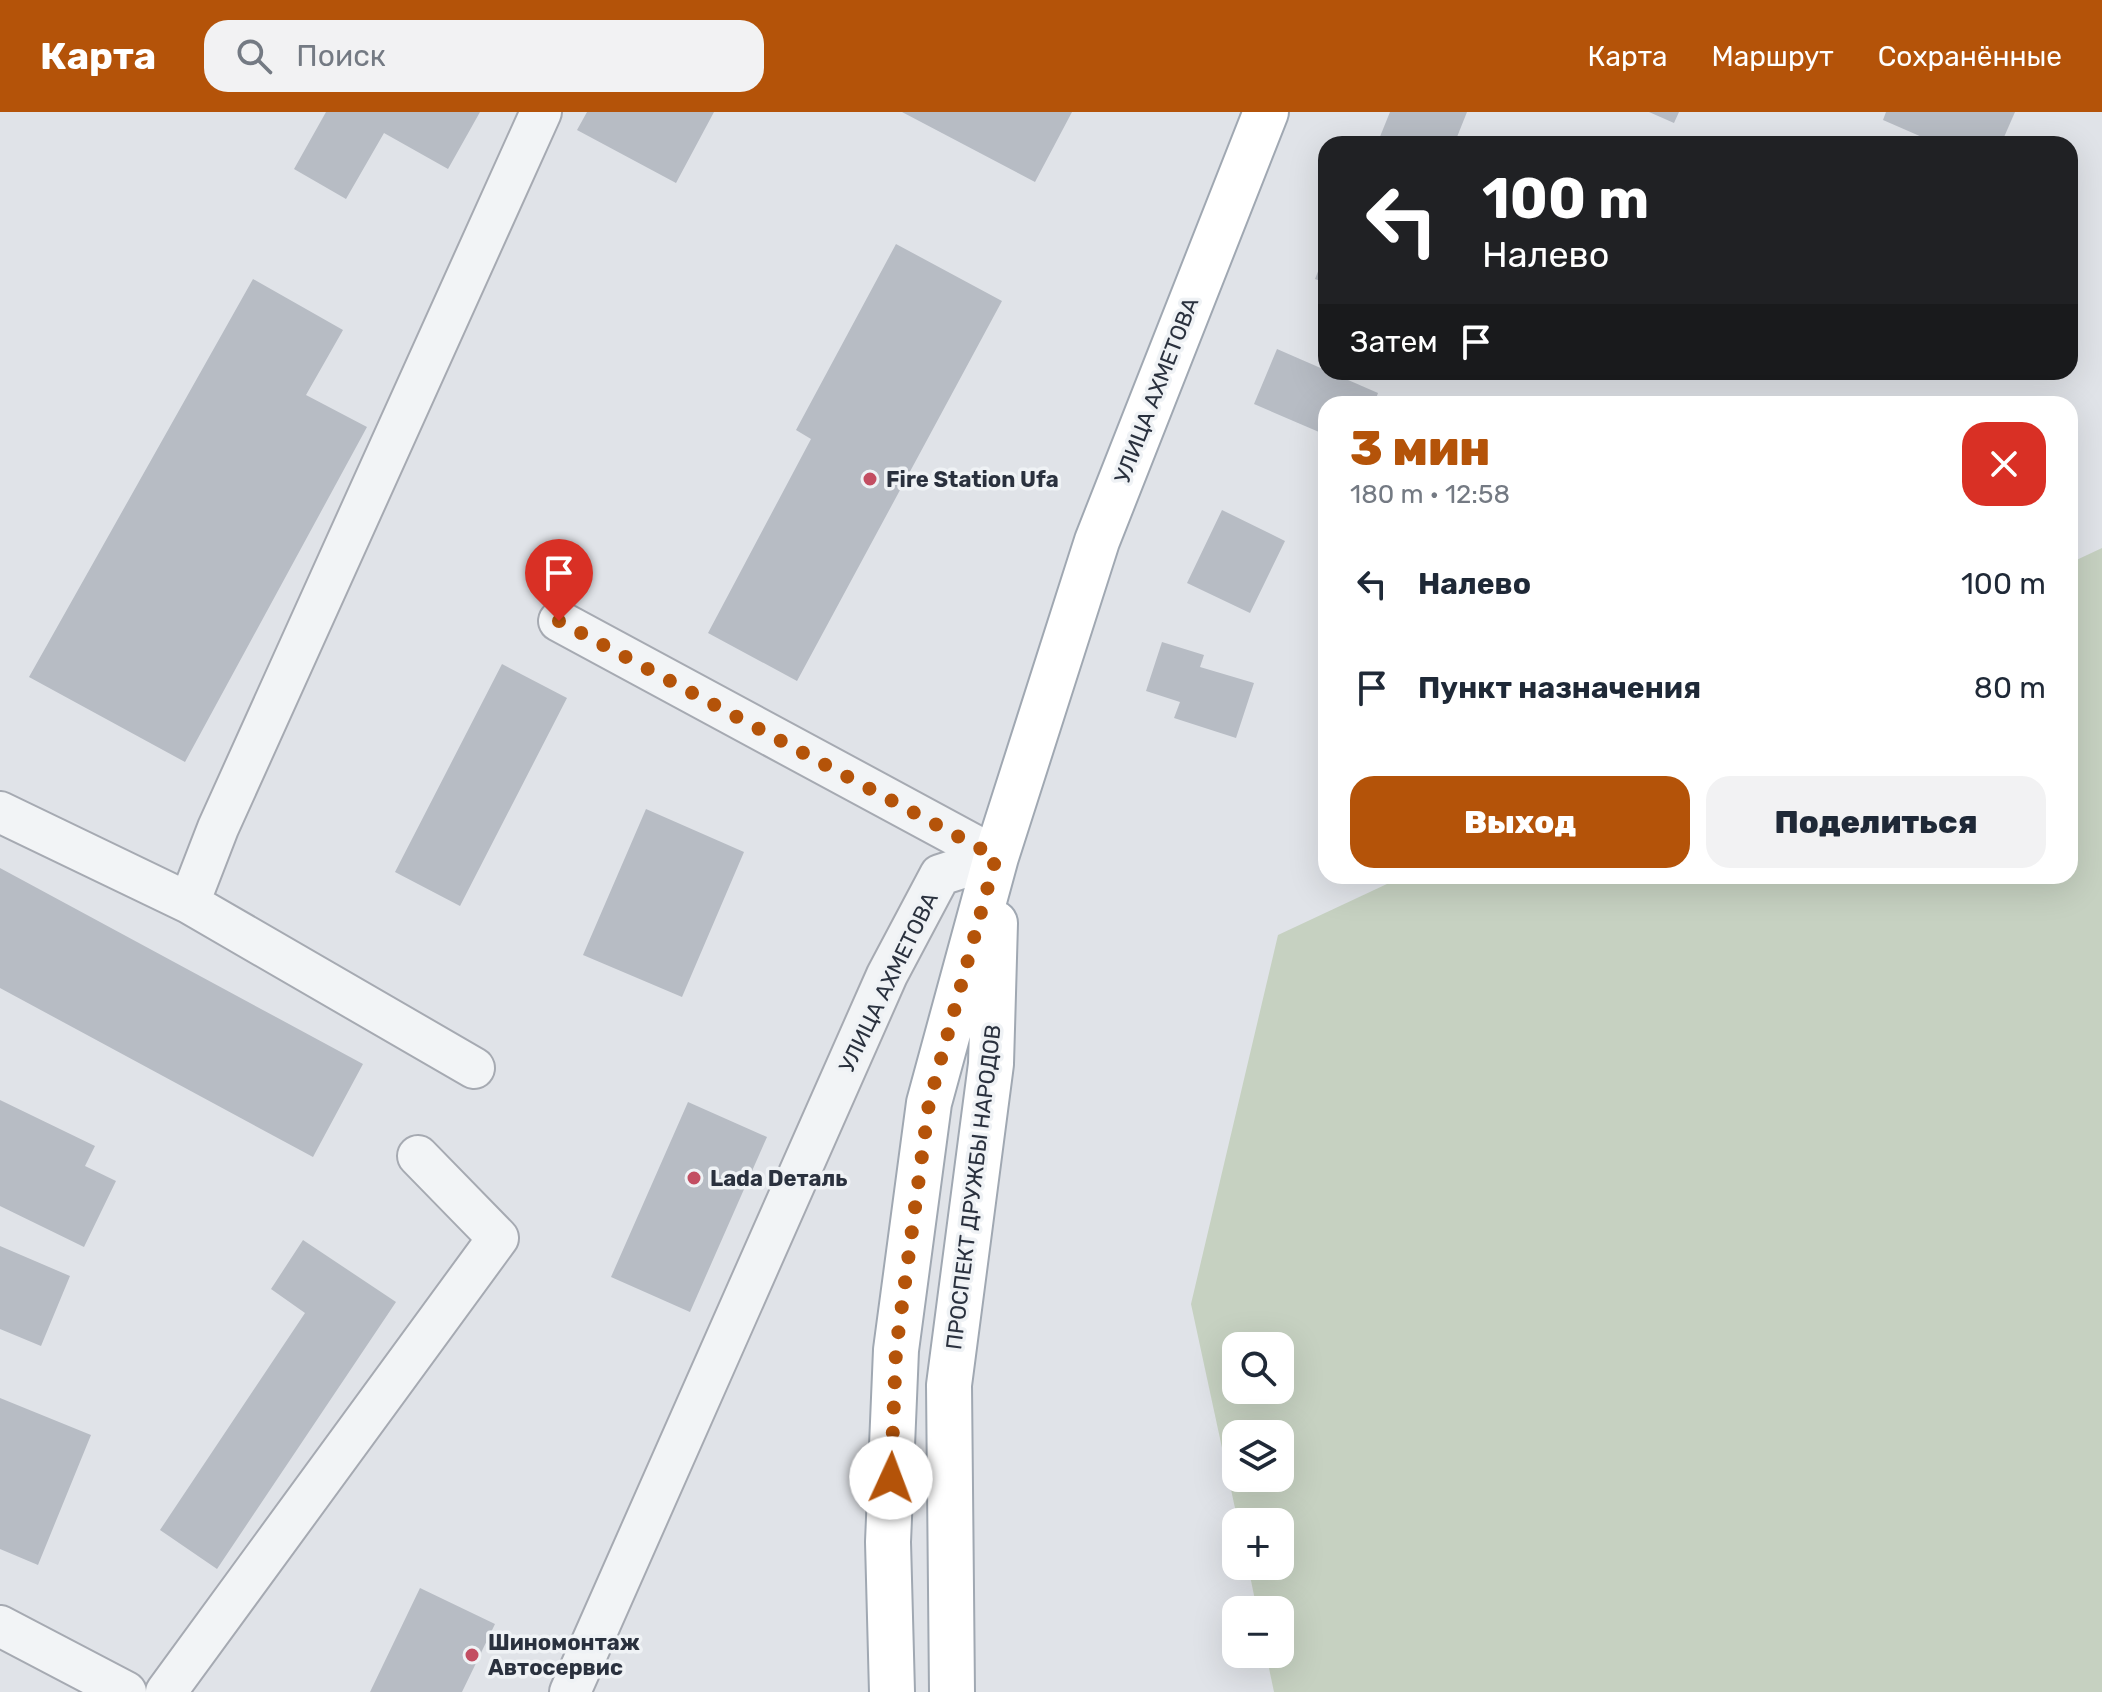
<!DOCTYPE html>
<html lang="ru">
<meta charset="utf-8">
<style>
:root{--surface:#fff;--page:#f2f2f3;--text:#1f2937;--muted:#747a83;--accent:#b45309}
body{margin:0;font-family:Rubik,sans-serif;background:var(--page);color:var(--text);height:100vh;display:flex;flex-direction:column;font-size:30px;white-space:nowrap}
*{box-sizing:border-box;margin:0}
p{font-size:26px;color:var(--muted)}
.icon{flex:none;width:44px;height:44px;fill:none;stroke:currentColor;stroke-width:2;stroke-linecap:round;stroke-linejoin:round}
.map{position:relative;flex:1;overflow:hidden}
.panel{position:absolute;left:1318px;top:284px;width:760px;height:488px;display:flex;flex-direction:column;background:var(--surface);border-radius:24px;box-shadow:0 8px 32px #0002}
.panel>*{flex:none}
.banner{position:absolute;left:1318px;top:24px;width:760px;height:244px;border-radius:24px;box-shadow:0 8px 32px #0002;background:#202124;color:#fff;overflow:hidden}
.tools{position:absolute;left:1222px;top:1220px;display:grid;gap:16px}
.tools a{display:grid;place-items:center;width:72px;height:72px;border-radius:16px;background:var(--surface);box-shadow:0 8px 32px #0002;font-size:40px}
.pin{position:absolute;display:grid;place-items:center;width:68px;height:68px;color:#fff;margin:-82px -34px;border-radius:50% 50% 50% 0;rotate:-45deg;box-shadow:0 0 8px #0007}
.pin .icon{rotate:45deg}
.me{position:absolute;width:88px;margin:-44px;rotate:2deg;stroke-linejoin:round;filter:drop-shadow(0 0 6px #0008)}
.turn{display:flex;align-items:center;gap:28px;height:168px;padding:0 32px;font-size:36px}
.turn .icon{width:104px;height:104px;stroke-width:2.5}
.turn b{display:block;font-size:56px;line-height:68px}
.then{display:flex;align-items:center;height:76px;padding:0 32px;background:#0003;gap:16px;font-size:30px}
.round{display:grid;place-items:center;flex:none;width:84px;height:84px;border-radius:24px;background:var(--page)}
.overview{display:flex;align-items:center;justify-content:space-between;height:136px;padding:0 32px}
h1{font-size:48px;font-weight:800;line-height:60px;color:var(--accent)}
.cta{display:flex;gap:16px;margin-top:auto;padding:16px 32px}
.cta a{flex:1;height:92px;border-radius:24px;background:var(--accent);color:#fff;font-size:32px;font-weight:800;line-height:92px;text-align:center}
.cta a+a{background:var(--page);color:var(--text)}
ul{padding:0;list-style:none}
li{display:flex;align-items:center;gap:24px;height:104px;padding:0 32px}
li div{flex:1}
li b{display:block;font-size:30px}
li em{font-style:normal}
header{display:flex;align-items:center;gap:48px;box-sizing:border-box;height:112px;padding:0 40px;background:var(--accent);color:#fff}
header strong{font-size:38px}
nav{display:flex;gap:44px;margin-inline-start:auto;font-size:28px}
.search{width:560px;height:72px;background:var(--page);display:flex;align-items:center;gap:20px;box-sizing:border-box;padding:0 28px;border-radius:24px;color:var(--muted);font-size:30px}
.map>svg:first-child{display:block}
.green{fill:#c6d1c1;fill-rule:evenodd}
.building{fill:#b7bcc4}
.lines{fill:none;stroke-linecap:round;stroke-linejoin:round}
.minor-casing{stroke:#a6aab2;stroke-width:44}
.major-casing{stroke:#a0a8b2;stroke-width:48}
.minor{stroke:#f2f4f6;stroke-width:40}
.major{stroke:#fff;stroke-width:44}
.route{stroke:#b45309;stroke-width:14;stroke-dasharray:0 25.2}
.poi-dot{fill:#c34e62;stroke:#eff2f5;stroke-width:3}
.labels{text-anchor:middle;stroke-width:7;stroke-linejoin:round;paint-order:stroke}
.street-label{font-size:22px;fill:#2a313e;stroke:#eff2f5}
.poi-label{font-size:22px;font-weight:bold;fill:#2a313e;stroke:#eff2f5;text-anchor:start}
</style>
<header>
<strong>Карта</strong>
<div class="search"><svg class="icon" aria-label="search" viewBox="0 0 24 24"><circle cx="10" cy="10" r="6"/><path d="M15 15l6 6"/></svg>Поиск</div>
<nav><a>Карта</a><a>Маршрут</a><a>Сохранённые</a></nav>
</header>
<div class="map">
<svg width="2102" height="1580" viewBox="0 0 2102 1580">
<rect width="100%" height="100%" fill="#e0e3e8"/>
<path class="green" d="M2102 436V1580H1274L1266 1542H1280V1498H1257L1248 1454H1280V1410H1238L1191 1192 1278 823 1404 764H2070V451ZM1236 1234H1280V1278H1236ZM1236 1322H1280V1366H1236Z"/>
<path class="building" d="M326 0H480L448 57 384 21 346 87 294 57Z
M587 0H714L676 71 577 18Z
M902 0H1072L1035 70Z
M1390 0H1467L1457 25 1474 32H1377Z
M1649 0H1679L1674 11Z
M1886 0H2015L2001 32H1938L1883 8Z
M896 132 1002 189 797 569 708 521 811 327 796 318Z
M1326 139V171L1315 167Z
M253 167 343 218 306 283 367 315 185 650 29 565Z
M1277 237 1378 281 1374 292H1326V323L1254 292Z
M1222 398 1285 429 1250 501 1187 471Z
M1162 530 1204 543 1200 555 1254 571 1236 626 1174 606 1180 590 1146 579Z
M502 552 567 586 460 794 395 760Z
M646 697 744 740 682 885 583 843Z
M0 756 363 952 313 1045 0 876Z
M0 988 95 1034 85 1054 116 1069 84 1135 0 1094Z
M688 990 767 1025 690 1200 611 1165Z
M303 1128 396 1190 217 1457 160 1418 305 1201 271 1177Z
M0 1134 70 1164 41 1234 0 1217Z
M0 1286 91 1323 38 1453 0 1437Z
M420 1476 495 1512 462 1580H370Z"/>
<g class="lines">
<g class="minor-casing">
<path id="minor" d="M559 509 996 745
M0 700 189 791
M474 956 189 791 218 716 541 0
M0 1514 126 1580
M166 1580 498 1126 418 1044
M570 1580 887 863 940 763 996 745"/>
</g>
<g class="major-casing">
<path id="major" d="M892 1580 888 1430 896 1238 929 991 996 745 1097 429 1266 0
M952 1580 949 1273 991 952 995 811"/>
</g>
<use href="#minor" class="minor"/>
<use href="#major" class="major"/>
</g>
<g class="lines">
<path class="route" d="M559 509 996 745 929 991 896 1238 891 1366"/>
</g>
<g class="poi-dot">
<circle cx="870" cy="367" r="8"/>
<circle cx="694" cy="1066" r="8"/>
<circle cx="472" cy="1543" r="8"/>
</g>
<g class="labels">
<g class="street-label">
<text transform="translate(1156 278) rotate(-69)" y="8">УЛИЦА АХМЕТОВА</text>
<text transform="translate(888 870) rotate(-64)" y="8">УЛИЦА АХМЕТОВА</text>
<text transform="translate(973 1075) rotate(-83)" y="8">ПРОСПЕКТ ДРУЖБЫ НАРОДОВ</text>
</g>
<g class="poi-label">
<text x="886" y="375">Fire Station Ufa</text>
<text x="710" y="1074">Lada Dеталь</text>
<text x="488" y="1538">Шиномонтаж<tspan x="488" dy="25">Автосервис</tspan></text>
</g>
</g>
</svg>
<div class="tools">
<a><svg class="icon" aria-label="search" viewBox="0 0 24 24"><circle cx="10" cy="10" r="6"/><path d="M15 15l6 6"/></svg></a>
<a><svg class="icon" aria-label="layers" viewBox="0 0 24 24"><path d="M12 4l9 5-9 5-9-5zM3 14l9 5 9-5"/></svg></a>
<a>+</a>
<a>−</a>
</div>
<div class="pin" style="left:559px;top:509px;background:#d93025"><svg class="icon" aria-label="arrive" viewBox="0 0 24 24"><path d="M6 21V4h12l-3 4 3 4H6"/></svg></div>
<svg class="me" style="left:891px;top:1366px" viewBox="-20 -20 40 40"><circle r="19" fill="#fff"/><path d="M0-13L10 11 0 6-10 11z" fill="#b45309"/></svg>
<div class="banner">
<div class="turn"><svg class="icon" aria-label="left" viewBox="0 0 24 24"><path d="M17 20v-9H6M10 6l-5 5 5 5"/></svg><div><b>100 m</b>Налево</div></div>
<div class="then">Затем<svg class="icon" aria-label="arrive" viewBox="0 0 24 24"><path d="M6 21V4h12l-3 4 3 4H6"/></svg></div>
</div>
<section class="panel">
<div class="overview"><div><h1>3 мин</h1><p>180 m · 12:58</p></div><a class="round" style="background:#d93025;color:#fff"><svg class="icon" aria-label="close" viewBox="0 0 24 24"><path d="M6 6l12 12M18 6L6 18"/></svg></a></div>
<ul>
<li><svg class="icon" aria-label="left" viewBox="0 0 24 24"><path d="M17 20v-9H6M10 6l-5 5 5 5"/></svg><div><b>Налево</b></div><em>100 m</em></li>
<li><svg class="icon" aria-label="arrive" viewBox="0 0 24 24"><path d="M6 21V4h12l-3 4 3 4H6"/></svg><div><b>Пункт назначения</b></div><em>80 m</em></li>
</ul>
<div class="cta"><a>Выход</a><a>Поделиться</a></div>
</section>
</div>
